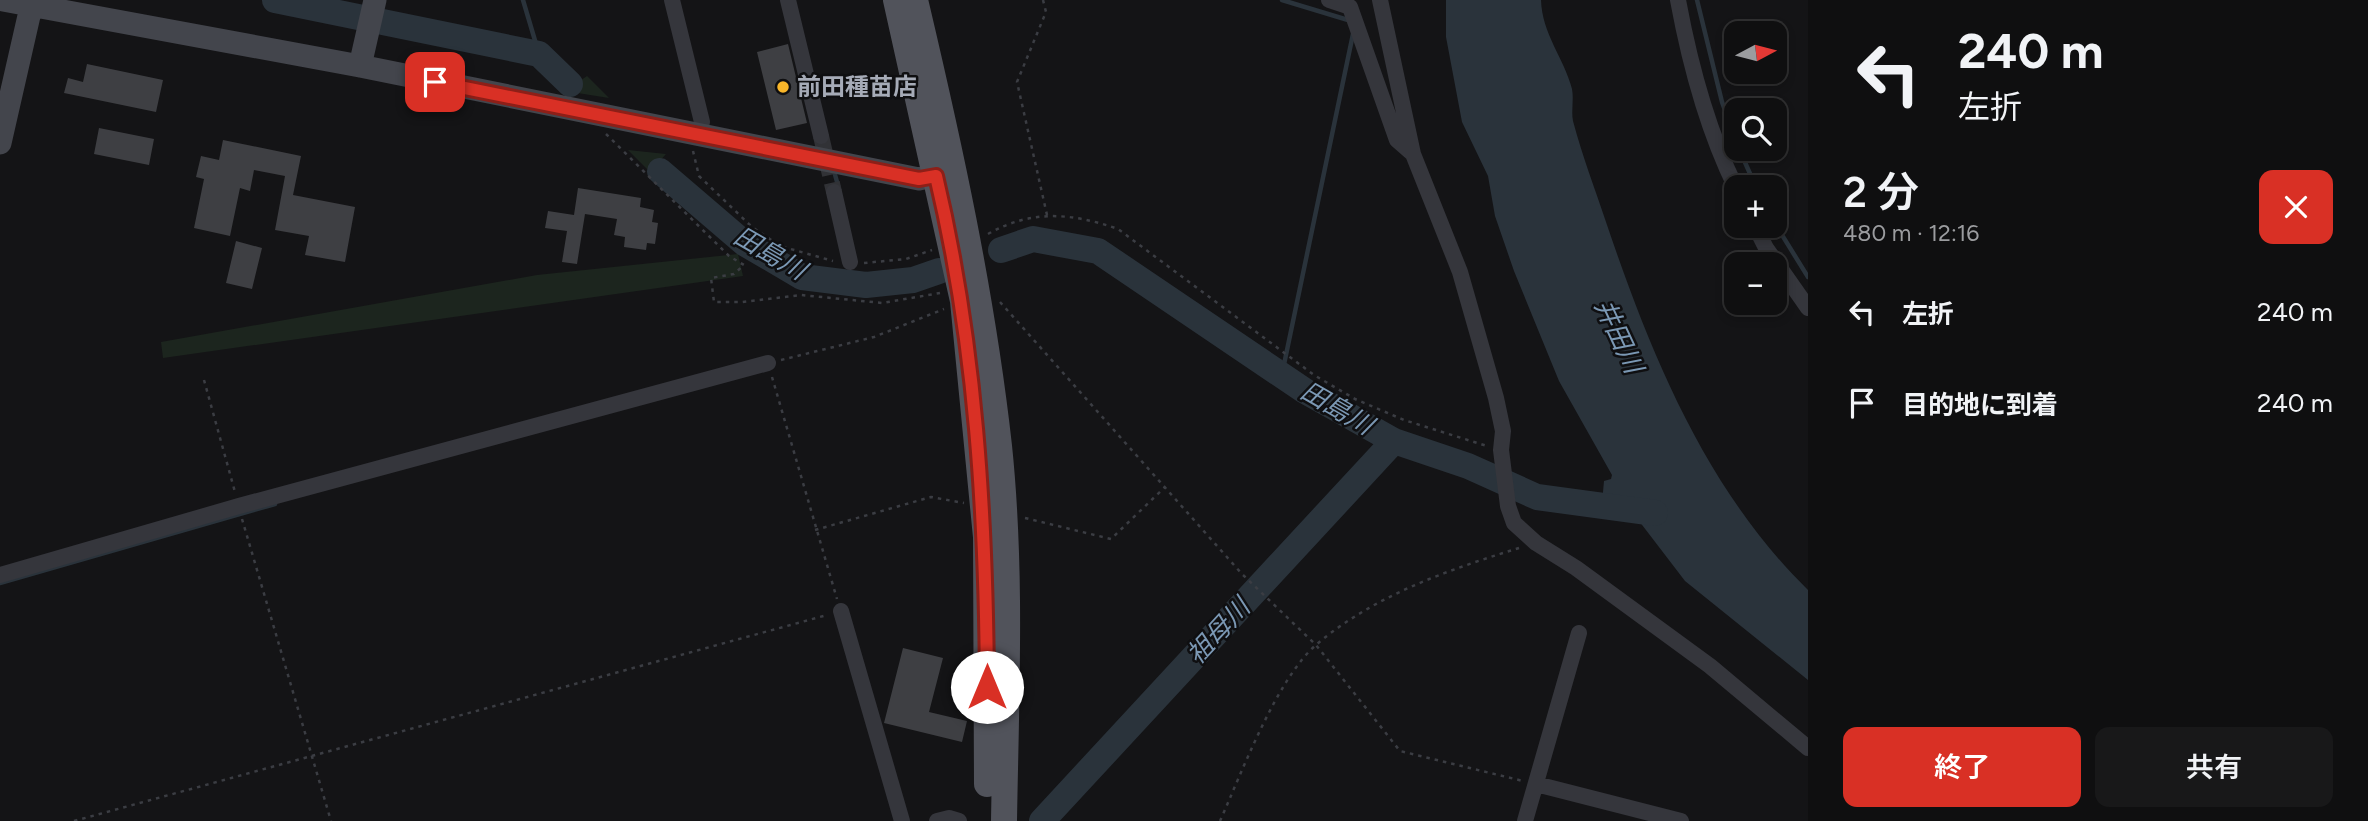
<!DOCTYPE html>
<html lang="ja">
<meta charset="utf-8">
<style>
:root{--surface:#0f0f10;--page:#181819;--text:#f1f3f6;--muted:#9b9c9f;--line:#2f2f30;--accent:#d93025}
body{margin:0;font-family:Figtree,"Noto Sans JP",sans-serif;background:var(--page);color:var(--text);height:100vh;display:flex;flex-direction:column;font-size:26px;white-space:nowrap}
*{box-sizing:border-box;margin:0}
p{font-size:23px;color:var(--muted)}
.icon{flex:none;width:38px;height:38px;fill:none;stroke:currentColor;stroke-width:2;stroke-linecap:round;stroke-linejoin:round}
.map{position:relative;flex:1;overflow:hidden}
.drawer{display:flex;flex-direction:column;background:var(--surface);width:560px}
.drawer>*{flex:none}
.hud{background:#0f0f10;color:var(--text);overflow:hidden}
.needle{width:46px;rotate:83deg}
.tools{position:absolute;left:1724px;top:21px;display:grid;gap:14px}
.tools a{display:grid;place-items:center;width:63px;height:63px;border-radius:14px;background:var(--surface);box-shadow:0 4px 10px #0003,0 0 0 2px var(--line);font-size:35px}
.pin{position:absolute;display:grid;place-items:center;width:60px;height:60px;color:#fff;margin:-30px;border-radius:14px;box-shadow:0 4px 10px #0006}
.me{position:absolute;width:77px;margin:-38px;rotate:0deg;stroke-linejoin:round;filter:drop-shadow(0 0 5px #0008)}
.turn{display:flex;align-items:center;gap:24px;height:147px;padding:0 35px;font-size:32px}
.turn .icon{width:91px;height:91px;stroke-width:2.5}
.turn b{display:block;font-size:49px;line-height:60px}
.round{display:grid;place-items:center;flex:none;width:74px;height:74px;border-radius:14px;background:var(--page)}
.summary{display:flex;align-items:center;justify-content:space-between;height:119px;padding:0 35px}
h1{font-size:42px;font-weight:600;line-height:52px}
.cta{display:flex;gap:14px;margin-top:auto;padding:14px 35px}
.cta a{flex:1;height:80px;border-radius:14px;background:var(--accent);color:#fff;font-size:28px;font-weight:600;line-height:80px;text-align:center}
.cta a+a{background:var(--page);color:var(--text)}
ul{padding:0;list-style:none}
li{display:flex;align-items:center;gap:21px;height:91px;padding:0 35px}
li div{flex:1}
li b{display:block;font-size:26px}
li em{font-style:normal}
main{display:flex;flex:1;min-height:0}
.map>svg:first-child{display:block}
.green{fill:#1c251e}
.water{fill:#2a333b}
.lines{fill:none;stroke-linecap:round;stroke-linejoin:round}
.stream{stroke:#2a333b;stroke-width:4.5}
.river{stroke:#2a333b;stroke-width:26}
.building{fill:#3e3f43}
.street-tunnel{stroke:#313236;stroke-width:16;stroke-dasharray:16 8;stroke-linecap:butt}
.path{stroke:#3b3d43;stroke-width:2.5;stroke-dasharray:3.5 5;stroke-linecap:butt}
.street{stroke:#35363c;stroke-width:16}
.secondary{stroke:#43454c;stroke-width:23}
.primary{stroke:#51535b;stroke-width:26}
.route-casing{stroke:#8d1f18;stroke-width:18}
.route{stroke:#d93025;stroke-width:12}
.poi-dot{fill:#f9b62a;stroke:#0f0f11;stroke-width:2.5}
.labels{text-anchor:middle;stroke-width:5;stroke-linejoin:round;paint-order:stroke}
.poi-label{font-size:24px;font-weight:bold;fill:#a6abb7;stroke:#0f0f11;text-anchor:start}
.water-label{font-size:26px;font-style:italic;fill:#7b98b4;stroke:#0f0f11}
</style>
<main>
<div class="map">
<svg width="1808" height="821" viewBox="0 0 1808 821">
<rect width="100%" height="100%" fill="#141416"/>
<path class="green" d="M587 76 609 98 565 91Z
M628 150 666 154 650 172Z
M738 254 743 276 163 358 161 342 537 275Z"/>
<path class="water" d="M1446 0H1541C1542 34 1564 58 1572 89 1574 100 1571 111 1573 121 1582 155 1595 189 1606 222 1651 355 1706 490 1808 590V680L1685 581 1636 517 1602 503 1604 481 1611 479 1612 475 1559 381 1514 271 1495 216 1488 176 1462 122 1446 37Z"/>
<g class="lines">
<path class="stream" d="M523 0 539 54
M1282 0 1348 20
M1697 0 1722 102 1736 141
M1739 149 1756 187
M834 171 839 189
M1774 222 1808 277
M1282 374 1353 34
M0 583 275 504"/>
<path class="river" d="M275 0 539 54 570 84
M660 171 744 243 802 277 866 285 913 280 939 271
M1001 250 1033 239 1098 251 1305 391 1394 441 1468 466 1537 497 1655 513
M1042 821 1394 441"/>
</g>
<path class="building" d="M788 44 807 123 776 130 757 52Z
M87 64 163 80 156 112 64 93 68 78 83 82Z
M99 128 154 139 149 165 94 154Z
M223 140 301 156 293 195 355 207 345 262 305 255 309 236 275 230 285 176 254 170 250 191 240 188 230 236 194 228 204 179 196 177 201 156 219 160Z
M578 188 641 198 640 207 654 210 652 222 658 223 655 244 647 243 646 250 624 247 625 237 614 235 617 219 585 214 577 264 562 262 567 231 545 228 548 211 574 215Z
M236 241 262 248 252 289 226 283Z
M903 648 943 658 929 712 967 721 962 742 884 723Z"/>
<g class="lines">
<path class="street-tunnel" d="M821 136 834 192"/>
<path class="path" d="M1043 0 1046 12 1017 82 1047 215
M606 134 729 256 744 265 734 274 711 278 714 302H742L801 295 882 303 940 293
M693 151 699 176 752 227 780 246 833 261
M988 234C1032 209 1072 213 1118 229L1314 375 1355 399 1404 420 1487 446
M864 263 906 259 932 250
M1000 302 1242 574 1316 645 1400 751 1523 781
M781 360 874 337 944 309
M772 377 837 599
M204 380 235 492
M1025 518 1111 539 1165 487
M242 519 331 821
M815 530 931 497 964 503
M74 821 827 615
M1220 821C1242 772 1277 678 1317 644 1375 595 1448 570 1519 548"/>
<path class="street" d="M672 0 702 122 697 136
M788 0 821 136
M1329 0 1350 7 1397 140 1413 154
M1380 0 1413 154 1460 272 1496 398 1503 431 1501 450 1508 506 1514 523 1536 543 1576 568 1710 666 1808 748
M1678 0C1690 65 1707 129 1736 188
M834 192 850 262
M1755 226 1766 248 1808 308
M0 575 239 506 768 363
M841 611 902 821
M1536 784 1681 821
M937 821 949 818 959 821
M1525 821 1579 633"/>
<path class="secondary" d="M3 0 360 66 919 179 951 172
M360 66 375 0
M0 143 31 7"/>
<path class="primary" d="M896 0 963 301 986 537 987 784
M915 0C950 148 982 294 999 446 1012 571 1006 696 1004 821"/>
</g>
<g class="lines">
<g class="route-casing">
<path id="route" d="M435 82 919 179 936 176C976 344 986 515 987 687"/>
</g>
<use href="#route" class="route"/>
</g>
<circle class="poi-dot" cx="783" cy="87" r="7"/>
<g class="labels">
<g class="poi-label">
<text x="797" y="95">前田種苗店</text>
</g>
<g class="water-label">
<text transform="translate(770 253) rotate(30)" y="9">田島川</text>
<text transform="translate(1619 336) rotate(65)" y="9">井田川</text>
<text transform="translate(1337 408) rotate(30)" y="9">田島川</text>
<text transform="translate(1218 631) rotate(-47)" y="9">祖母川</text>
</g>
</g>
</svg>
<div class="tools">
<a><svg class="needle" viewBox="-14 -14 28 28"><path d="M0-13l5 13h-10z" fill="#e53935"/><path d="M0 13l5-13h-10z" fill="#9b9c9f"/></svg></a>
<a><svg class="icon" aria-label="search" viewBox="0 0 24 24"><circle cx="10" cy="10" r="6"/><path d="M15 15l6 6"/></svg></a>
<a>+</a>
<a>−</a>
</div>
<div class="pin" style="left:435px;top:82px;background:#d93025"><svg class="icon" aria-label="arrive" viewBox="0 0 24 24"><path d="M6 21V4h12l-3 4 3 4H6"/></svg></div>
<svg class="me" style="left:987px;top:687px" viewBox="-20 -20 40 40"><circle r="19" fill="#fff"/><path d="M0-13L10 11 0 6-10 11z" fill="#d93025"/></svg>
</div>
<section class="drawer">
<div class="hud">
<div class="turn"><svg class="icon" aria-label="left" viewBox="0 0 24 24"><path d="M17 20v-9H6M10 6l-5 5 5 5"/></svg><div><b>240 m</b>左折</div></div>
</div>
<div class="summary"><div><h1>2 分</h1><p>480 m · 12:16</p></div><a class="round" style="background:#d93025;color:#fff"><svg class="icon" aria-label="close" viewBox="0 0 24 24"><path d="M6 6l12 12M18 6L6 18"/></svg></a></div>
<ul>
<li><svg class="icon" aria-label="left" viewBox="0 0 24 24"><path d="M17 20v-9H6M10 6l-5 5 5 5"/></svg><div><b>左折</b></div><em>240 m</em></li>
<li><svg class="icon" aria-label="arrive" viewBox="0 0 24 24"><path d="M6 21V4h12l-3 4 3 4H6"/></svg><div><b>目的地に到着</b></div><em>240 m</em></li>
</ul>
<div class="cta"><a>終了</a><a>共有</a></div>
</section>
</main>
